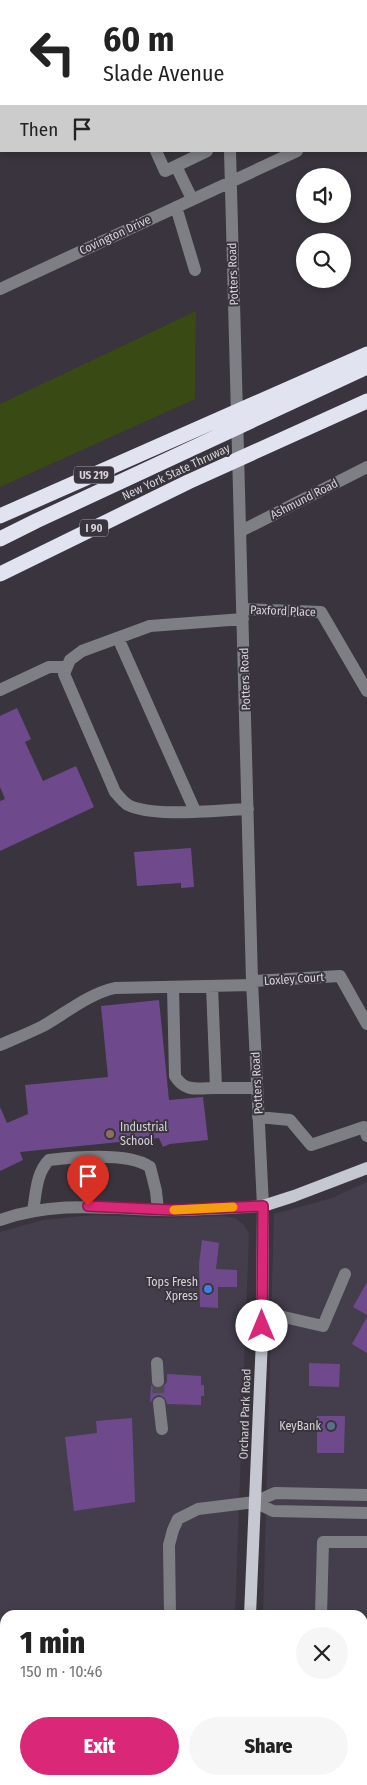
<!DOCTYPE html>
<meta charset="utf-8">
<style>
:root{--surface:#fff;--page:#f6f6f6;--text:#222;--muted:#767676;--accent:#db2777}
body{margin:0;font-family:"Fira Sans Condensed",sans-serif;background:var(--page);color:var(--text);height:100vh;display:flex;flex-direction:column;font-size:19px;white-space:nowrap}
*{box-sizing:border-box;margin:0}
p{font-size:16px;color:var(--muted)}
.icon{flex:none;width:28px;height:28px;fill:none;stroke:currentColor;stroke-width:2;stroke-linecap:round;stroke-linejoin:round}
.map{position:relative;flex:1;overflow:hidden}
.details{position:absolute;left:0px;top:1610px;width:368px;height:175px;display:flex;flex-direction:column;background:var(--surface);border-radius:15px 15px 0 0;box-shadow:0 2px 8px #0003}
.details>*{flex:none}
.top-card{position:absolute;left:0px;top:0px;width:368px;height:152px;box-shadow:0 2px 8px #0003;background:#fff;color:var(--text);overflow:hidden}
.fabs{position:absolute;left:296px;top:168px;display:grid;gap:10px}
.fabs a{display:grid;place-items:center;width:55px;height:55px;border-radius:50%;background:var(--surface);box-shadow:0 2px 8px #0003;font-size:25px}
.pin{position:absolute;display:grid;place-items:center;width:42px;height:42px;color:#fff;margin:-51px -21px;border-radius:50% 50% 50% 0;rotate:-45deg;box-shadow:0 0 5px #0007}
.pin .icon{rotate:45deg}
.me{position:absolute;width:55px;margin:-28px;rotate:0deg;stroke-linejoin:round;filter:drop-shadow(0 0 4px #0008)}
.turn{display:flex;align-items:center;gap:18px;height:105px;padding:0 20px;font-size:22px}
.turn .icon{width:65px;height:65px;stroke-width:2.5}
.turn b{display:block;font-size:35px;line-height:42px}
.then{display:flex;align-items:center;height:48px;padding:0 20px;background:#0003;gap:10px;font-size:19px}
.round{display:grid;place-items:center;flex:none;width:52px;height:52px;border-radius:26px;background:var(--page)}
.headline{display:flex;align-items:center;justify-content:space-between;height:85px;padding:0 20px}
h1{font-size:30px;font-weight:800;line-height:38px}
.primary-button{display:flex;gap:10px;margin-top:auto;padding:10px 20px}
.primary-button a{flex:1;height:58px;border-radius:30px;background:var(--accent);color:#fff;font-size:20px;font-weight:800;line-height:58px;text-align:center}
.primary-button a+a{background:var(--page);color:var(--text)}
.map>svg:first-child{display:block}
.built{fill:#443d4c}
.green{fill:#394a14}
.building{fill:#6e4a8d}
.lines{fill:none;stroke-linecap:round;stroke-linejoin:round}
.minor-tunnel{stroke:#504c54;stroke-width:12;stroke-dasharray:12 6;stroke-linecap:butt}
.minor{stroke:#7e7f84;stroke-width:12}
.major{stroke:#c5c7d1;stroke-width:12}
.highway{stroke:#e1e3f0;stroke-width:15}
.route-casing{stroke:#8e194d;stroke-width:12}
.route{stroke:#db2777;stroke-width:9}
.slow{stroke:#f59e0b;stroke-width:9}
.education-dot{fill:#8d6e63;stroke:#39343d;stroke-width:2}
.shop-dot{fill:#3f7fe0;stroke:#39343d;stroke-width:2}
.service-dot{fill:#5c6f8a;stroke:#39343d;stroke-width:2}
.labels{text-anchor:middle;stroke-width:4;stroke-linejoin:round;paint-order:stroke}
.shield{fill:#39343d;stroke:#a6a3aa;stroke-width:1}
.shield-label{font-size:11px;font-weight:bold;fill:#d5d2d8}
.street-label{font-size:12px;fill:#d5d2d8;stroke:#39343d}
.poi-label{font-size:12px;fill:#d5d2d8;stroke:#39343d;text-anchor:end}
</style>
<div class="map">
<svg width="367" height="1785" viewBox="0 0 367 1785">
<rect width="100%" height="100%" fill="#39343d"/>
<path class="built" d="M367 1182V1785H259V1780H362V1615H263L274 1214 332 1198Z
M94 1215 161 1218 224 1216 235 1218 244 1225 249 1233 235 1615H5V1780H230V1785H0V1232L43 1220Z"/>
<path class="green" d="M196 311 195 399 0 487V404Z"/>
<path class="building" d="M17 708 31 739 25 742 43 781 76 766 94 807 0 851V801L5 799 0 787V716Z
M191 848 194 887 181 888V883L137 886 134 852Z
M159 1000 169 1100 203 1097 208 1140 170 1144 163 1147 159 1138 20 1152 23 1160 0 1171V1107L7 1123 28 1114 25 1085 108 1077 101 1006Z
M202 1240 219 1243 216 1269 237 1270V1287H218V1308L200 1307 199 1264Z
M367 1282V1315L353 1307Z
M367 1317V1353L352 1344Z
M309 1363 340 1364 339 1387 309 1386Z
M167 1374 201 1376V1385H204V1396H201V1405L167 1404 165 1398 159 1395 154 1397 150 1403 151 1385 155 1388H162L167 1382Z
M317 1416H345L344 1453H317Z
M132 1418 135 1502 74 1511 65 1437 97 1433 96 1421Z"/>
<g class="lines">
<path class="minor-tunnel" d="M158 1381 159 1403"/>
<path class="minor" d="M225 0V1
M128 1 131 0
M0 61 1 60
M366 120H367
M156 151 165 171 176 166
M192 199 176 166 207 151
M176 207 195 270
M0 289 297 151
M241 531 367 467
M243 609 321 612 367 691
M243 619 150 626 82 651 70 660 64 674 115 792C119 796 123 802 128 805 154 818 218 810 248 809
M118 638 195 811
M0 690 49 667H67
M252 981 340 976 367 1024
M212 986 216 1088H257
M173 987 175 1076C185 1093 199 1088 216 1088
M0 1045C14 1039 29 1033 43 1026 66 1013 88 994 115 988L253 985
M258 1117 290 1120 311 1145 364 1127 367 1136
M33 1211C36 1194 36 1173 49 1160 75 1157 129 1152 150 1167L156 1191 158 1210
M0 1220C54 1201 104 1208 159 1210 194 1211 228 1208 263 1206L252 981 230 151
M262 1312 323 1326 345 1274
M157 1363 158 1381
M159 1403 162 1429
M255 1502 273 1511 367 1513
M170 1615 169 1545 173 1530 178 1519 198 1509 255 1502 275 1493 367 1495
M321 1615 323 1542H367
M0 1728H5
M362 1770H367
M169 1785V1780
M196 1785 197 1780"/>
<path class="major" d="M250 1615 262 1339 263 1206 294 1196 367 1168
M243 1785V1780"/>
<path class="highway" d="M0 516 367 354
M0 539 36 521 367 367
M0 574 188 482 367 401"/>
</g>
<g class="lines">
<g class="route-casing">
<path id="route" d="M88 1206 171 1210 263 1206 262 1326"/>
</g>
<use href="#route" class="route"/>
<path class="slow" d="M174 1210 233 1207"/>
</g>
<circle class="education-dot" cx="110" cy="1134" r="5"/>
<circle class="shop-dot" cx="208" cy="1289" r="5"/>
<circle class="service-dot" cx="331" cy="1426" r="5"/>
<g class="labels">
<g class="shield">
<rect x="74" y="466.5" width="40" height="17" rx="4"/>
<rect x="80" y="519.5" width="28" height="17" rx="4"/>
</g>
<g class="shield-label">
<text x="94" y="479">US 219</text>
<text x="94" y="532">I 90</text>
</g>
<g class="street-label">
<text transform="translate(115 235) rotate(-25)" y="4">Covington Drive</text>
<text transform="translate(233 274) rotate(-92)" y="4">Potters Road</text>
<text transform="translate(176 472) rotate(-25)" y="4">New York State Thruway</text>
<text transform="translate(304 499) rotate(-27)" y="4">Ashmund Road</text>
<text transform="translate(283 611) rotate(2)" y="4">Paxford Place</text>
<text transform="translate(245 679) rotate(-92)" y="4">Potters Road</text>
<text transform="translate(294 979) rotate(-4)" y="4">Loxley Court</text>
<text transform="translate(257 1083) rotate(-93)" y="4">Potters Road</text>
<text transform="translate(245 1414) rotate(-88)" y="4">Orchard Park Road</text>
</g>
<g class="poi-label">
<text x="120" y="1131" text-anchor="start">Industrial<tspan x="120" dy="14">School</tspan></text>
<text x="198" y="1286">Tops Fresh<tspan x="198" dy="14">Xpress</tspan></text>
<text x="321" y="1430">KeyBank</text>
</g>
</g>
</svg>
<div class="fabs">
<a><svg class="icon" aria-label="sound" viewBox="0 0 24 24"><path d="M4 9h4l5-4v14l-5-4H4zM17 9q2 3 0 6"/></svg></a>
<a><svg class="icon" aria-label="search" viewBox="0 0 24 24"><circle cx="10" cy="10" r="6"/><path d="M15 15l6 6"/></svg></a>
</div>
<div class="pin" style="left:88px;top:1206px;background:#d93025"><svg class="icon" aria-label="arrive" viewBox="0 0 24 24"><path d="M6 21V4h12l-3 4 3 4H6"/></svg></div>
<svg class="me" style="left:262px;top:1326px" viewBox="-20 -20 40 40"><circle r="19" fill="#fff"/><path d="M0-13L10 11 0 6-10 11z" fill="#db2777"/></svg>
<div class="top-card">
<div class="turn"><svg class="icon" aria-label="left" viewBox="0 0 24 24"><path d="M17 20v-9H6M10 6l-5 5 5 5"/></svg><div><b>60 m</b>Slade Avenue</div></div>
<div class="then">Then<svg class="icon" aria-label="arrive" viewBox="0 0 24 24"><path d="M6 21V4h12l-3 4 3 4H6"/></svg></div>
</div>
<section class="details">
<div class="headline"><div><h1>1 min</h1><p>150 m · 10:46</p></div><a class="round"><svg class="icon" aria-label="close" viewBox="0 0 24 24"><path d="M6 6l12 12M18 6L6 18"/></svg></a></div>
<div class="primary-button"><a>Exit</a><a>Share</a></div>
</section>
</div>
